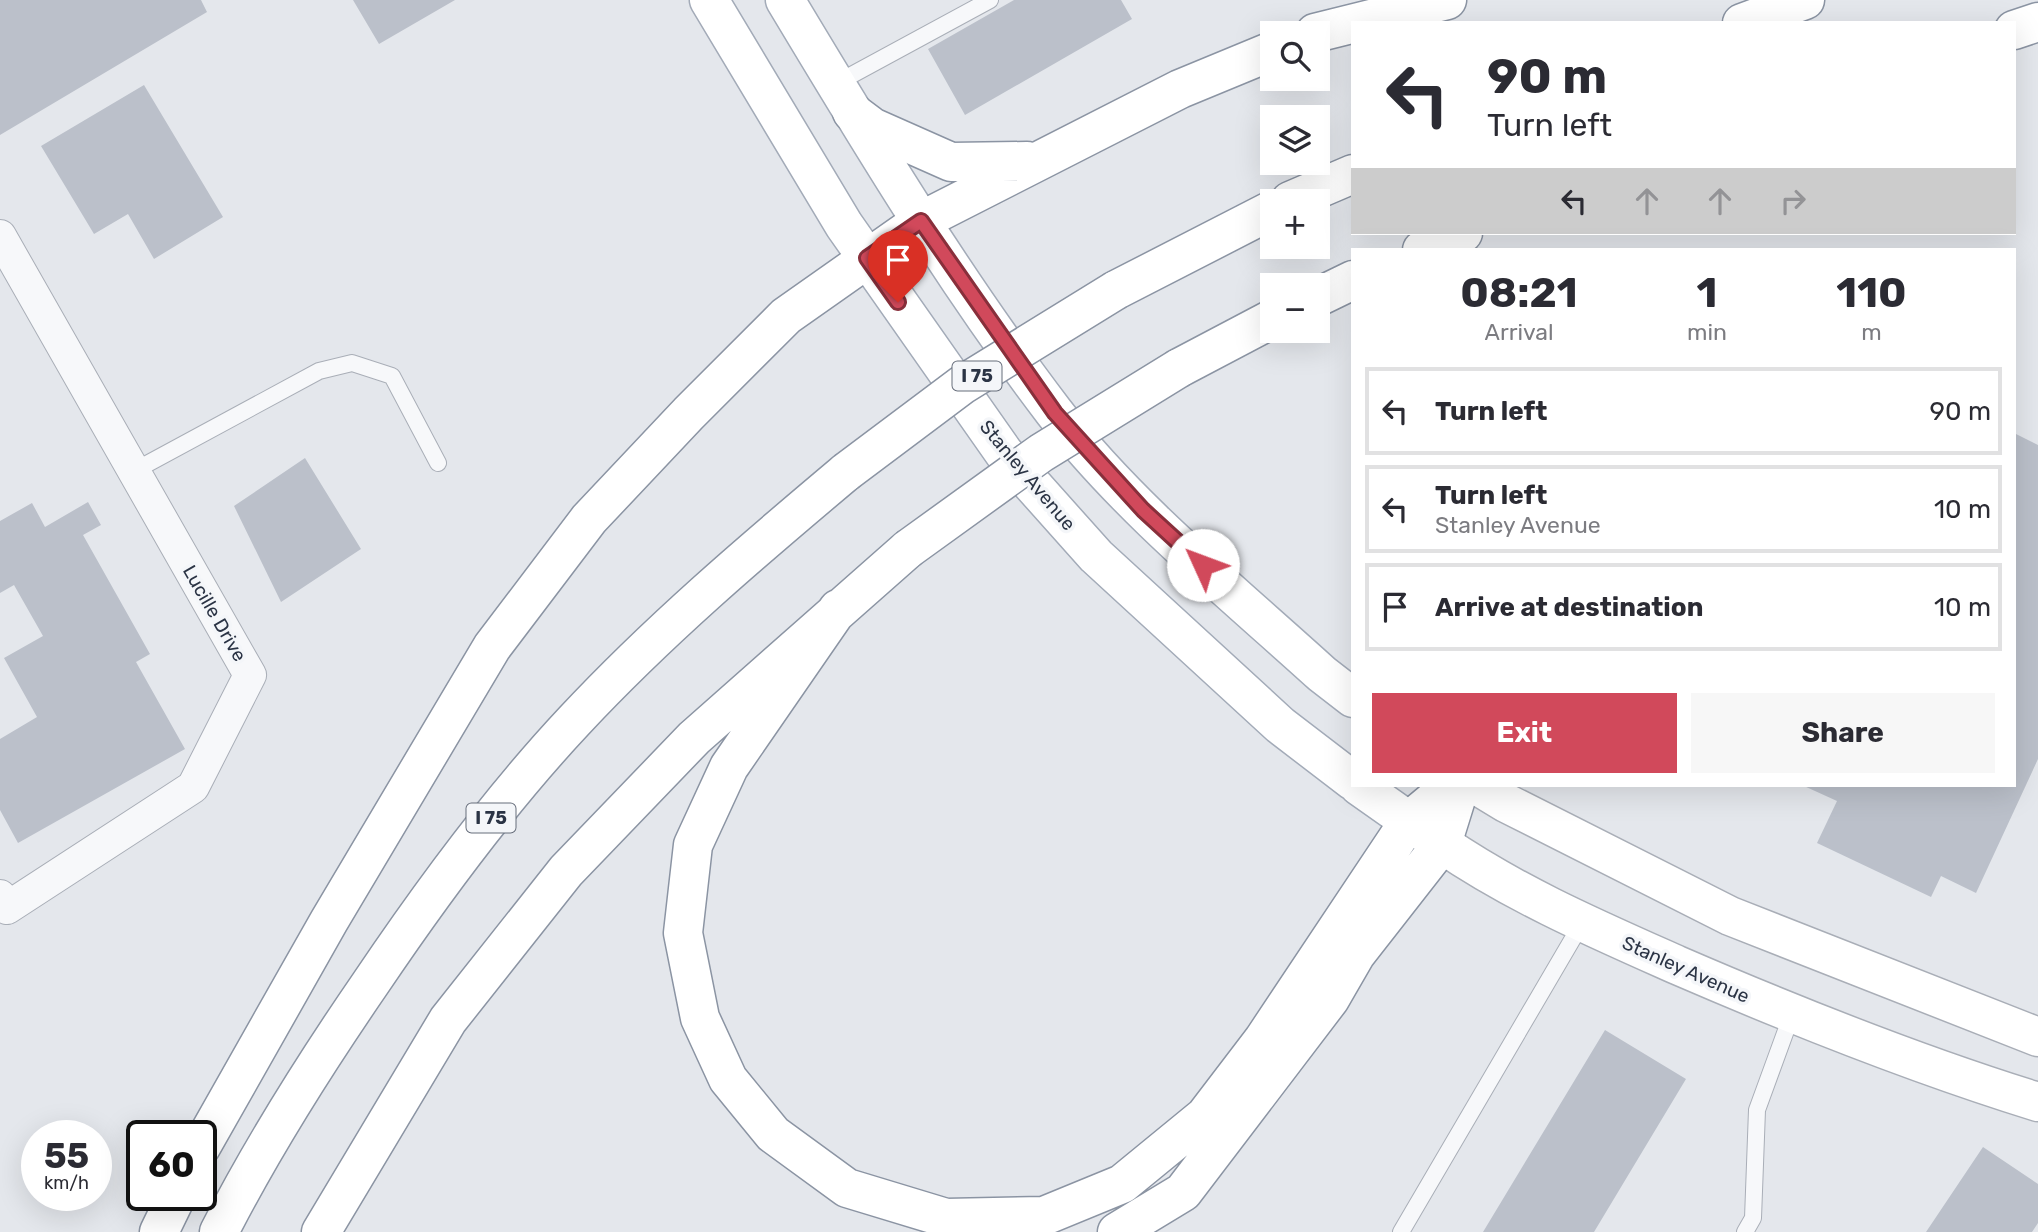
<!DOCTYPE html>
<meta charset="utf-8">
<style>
:root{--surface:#fff;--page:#f7f7f7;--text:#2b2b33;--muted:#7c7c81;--line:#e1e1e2;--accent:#d1495b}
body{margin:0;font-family:Rubik,sans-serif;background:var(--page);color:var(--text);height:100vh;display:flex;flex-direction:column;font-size:26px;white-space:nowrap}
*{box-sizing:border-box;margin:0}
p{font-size:23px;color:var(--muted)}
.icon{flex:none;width:38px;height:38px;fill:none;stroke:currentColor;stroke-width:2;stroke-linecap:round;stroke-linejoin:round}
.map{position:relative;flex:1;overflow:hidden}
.drawer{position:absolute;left:1351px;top:248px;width:665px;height:539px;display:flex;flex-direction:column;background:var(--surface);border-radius:0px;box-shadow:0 7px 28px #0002}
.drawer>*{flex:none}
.top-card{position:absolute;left:1351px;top:21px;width:665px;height:214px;border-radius:0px;box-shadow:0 7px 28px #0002;background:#fff;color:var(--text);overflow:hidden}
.fabs{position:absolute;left:1260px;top:21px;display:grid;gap:14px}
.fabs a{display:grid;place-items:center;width:70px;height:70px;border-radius:0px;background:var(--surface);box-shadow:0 7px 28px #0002;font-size:35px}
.speed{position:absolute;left:21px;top:1120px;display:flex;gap:14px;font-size:35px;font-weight:700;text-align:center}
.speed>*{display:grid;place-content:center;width:91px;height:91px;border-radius:50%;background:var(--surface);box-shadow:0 7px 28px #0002;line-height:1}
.speed small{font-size:18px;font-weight:400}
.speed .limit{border:4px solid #111;border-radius:10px;background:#fff;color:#111}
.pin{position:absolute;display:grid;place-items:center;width:60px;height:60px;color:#fff;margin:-72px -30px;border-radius:50% 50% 50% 0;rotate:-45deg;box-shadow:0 0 7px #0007}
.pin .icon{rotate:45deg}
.me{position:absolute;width:77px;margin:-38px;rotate:313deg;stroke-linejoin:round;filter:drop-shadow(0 0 5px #0008)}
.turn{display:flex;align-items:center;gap:24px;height:147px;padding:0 21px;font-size:32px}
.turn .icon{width:91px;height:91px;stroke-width:2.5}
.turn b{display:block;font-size:49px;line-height:60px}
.lanes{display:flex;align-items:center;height:66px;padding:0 21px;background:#0003;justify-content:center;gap:35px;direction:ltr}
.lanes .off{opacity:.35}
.eta{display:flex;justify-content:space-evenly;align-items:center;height:119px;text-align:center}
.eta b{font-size:42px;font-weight:700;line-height:49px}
.action{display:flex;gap:14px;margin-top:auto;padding:14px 21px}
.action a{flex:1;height:80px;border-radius:0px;background:var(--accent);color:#fff;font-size:28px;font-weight:700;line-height:80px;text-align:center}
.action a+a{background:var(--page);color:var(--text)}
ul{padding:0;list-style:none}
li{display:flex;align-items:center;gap:21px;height:88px;margin:0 14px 10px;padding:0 7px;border:4px solid var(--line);border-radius:0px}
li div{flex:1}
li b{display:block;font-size:26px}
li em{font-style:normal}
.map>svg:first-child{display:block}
.building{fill:#bbc0ca}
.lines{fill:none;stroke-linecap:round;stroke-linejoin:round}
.service-casing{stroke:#a9aeb7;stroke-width:18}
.minor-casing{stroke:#a9aeb7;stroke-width:34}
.secondary-casing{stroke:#a9aeb7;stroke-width:41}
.primary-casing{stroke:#a3abb8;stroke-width:41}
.motorway-casing{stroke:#8b94a3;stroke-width:41}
.service{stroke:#f7f8fa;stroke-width:16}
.minor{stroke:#f7f8fa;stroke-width:32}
.secondary{stroke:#fff;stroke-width:38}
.primary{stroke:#fff;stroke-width:38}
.motorway{stroke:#fff;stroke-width:38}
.motorway-bridge-casing{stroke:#8b94a3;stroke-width:41;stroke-linecap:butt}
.motorway-bridge{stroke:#fff;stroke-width:38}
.route-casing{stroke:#882f3b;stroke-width:18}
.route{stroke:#d1495b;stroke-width:12}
.labels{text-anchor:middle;stroke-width:7;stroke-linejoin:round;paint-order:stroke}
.shield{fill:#f4f6f9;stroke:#676e7b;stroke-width:2}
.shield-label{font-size:18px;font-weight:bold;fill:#2b3445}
.street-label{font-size:19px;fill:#2b3445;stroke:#f4f6f9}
</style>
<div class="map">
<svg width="2038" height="1232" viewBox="0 0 2038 1232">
<rect width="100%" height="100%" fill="#e4e7ec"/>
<path class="building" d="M0 0H201L207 12 0 135Z
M353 0H455L379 44Z
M1014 0H1121L1132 19 965 115 928 49Z
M144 85 223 217 154 259 128 214 94 234 41 146Z
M2014 433 2038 445V759L1976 893 1941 876 1931 897 1817 843 1837 801 1804 786H2014Z
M305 458 361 549 281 602 234 506Z
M88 502 101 525 83 535 150 654 136 662 185 749 18 843 0 810V739L37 717 4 658 43 636 14 585 0 593V521L32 503 45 527Z
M1605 1030 1686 1079 1594 1232H1483Z
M1983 1147 2038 1184V1223L2032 1232H1926Z"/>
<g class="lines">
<g class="service-casing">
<path id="service" d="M835 84 990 0
M134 471 319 371 352 363 392 376 438 463
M1401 1232 1582 923
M1745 1232 1753 1218 1757 1110 1792 1014"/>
</g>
<g class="minor-casing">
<path id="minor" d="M0 236 250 675 193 787 7 908 0 896"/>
</g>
<g class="secondary-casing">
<path id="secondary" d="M1478 786 1506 803 1730 916 2038 1037
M1442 844C1515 894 1596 929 1677 965 1795 1016 1915 1064 2038 1102"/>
</g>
<g class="primary-casing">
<path id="primary" d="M709 0 844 225 1004 453 1096 556 1280 725 1353 781
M785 0C869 140 954 281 1054 412 1127 507 1233 593 1322 674L1353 698
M1359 786 1437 841"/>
</g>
<g class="motorway-casing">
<path id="motorway" d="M1742 23 1805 0
M2014 30 2038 22
M1315 33 1447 0
M852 112 872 127 951 162 1027 161
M1290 201 1353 174
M1422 250 1463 233
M1116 290 1272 210
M1318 297 1353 280
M1179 368 1272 319
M838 609 729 767 693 845 683 933 700 1018 728 1079 773 1134 847 1188 946 1218 1044 1216 1122 1184 1205 1116 1263 1040 1409 821 1451 786
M201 1147 329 921 492 647 589 519 689 413 786 316 921 221 1180 89 1272 51
M159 1232 177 1195
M219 1232C263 1146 315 1064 370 984 432 892 498 802 574 721 658 631 752 551 846 472
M321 1232 448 1020 566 871 694 738 908 549
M1117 1232 1183 1192 1330 999 1356 954 1442 844 1460 786"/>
</g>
<use href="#service" class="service"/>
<use href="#minor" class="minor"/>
<use href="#secondary" class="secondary"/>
<use href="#primary" class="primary"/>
<use href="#motorway" class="motorway"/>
<g class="motorway-bridge-casing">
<path id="motorway-bridge" d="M846 472 962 385 1116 290
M908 549 1041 453 1179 368"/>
</g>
<use href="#motorway-bridge" class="motorway-bridge"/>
</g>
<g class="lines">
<g class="route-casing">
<path id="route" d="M898 302 867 258 921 221 1055 413 1143 510 1203 565"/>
</g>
<use href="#route" class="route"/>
</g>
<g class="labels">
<g class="shield">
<rect x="952.5" y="361.5" width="49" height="29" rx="5"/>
<rect x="466.5" y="803.5" width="49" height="29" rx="5"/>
</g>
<g class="shield-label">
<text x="977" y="382">I 75</text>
<text x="491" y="824">I 75</text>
</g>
<g class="street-label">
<text transform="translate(1028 475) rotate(50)" y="7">Stanley Avenue</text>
<text transform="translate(215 613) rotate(60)" y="7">Lucille Drive</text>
<text transform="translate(1686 969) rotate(24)" y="7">Stanley Avenue</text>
</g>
</g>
</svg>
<div class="fabs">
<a><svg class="icon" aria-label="search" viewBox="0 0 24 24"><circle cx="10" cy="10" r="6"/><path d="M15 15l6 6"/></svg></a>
<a><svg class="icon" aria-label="layers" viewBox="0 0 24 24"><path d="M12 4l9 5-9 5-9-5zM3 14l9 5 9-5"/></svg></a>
<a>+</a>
<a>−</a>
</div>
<div class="speed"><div>55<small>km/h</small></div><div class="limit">60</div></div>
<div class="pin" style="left:898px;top:302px;background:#d93025"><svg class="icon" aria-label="arrive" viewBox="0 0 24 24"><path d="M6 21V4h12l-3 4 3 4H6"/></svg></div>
<svg class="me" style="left:1203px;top:565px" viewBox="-20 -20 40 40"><circle r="19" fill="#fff"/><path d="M0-13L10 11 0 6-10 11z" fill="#d1495b"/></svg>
<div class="top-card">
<div class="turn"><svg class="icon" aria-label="left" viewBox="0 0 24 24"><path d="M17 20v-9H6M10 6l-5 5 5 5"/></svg><div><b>90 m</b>Turn left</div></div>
<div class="lanes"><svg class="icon" aria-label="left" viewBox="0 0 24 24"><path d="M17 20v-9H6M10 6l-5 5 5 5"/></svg><svg class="icon off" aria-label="ahead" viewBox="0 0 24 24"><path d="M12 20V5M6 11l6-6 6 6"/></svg><svg class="icon off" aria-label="ahead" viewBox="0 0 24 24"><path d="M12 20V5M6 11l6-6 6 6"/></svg><svg class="icon off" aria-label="right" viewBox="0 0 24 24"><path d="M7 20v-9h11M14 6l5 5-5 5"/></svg></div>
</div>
<section class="drawer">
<div class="eta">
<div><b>08:21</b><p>Arrival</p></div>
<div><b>1</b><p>min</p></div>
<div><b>110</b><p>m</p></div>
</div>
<ul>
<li><svg class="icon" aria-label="left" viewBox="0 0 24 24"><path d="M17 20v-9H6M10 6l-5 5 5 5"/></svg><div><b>Turn left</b></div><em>90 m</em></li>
<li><svg class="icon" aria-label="left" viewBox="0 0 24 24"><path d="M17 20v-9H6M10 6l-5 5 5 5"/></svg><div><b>Turn left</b><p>Stanley Avenue</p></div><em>10 m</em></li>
<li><svg class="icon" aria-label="arrive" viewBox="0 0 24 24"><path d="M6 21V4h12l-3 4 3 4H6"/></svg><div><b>Arrive at destination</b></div><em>10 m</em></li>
</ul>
<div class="action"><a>Exit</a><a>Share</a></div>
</section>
</div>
